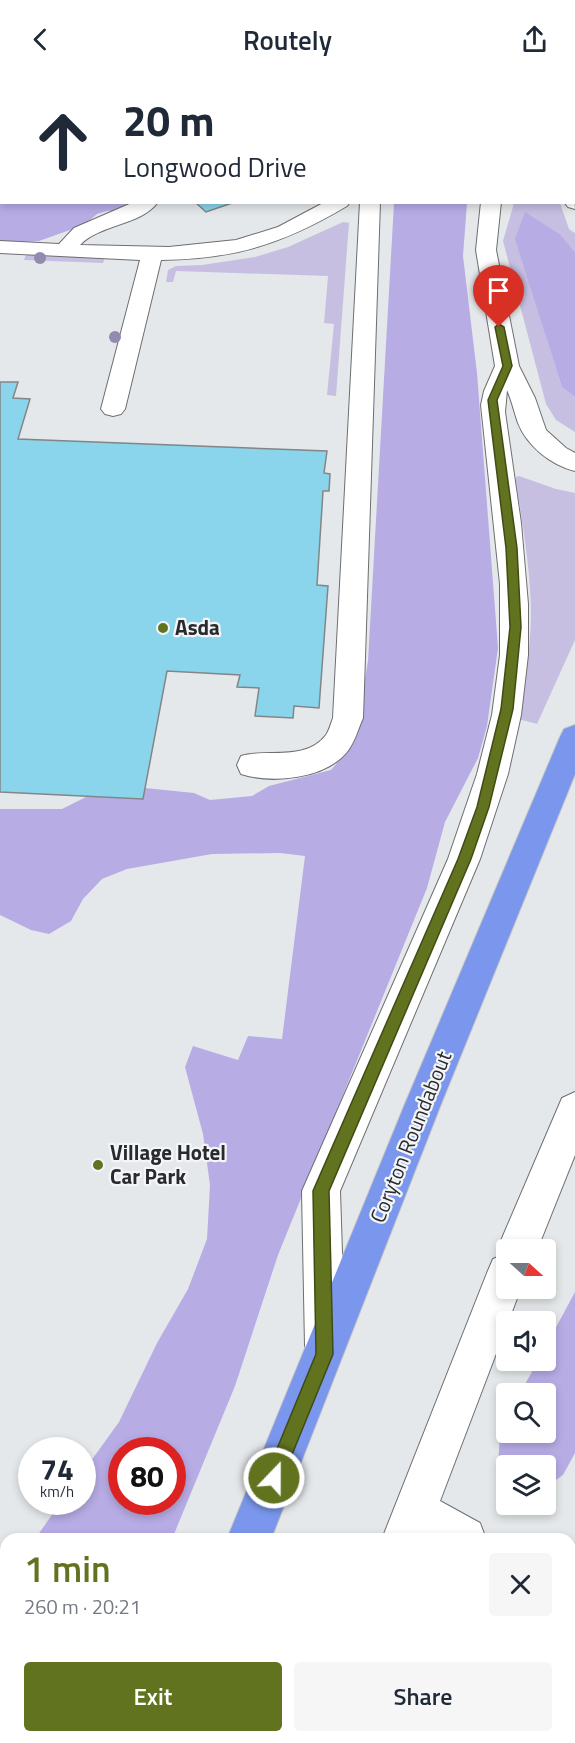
<!DOCTYPE html>
<meta charset="utf-8">
<style>
:root{--surface:#fff;--page:#f6f6f7;--text:#1f2937;--muted:#747a83;--accent:#627320}
body{margin:0;font-family:"Titillium Web",sans-serif;background:var(--page);color:var(--text);height:100vh;display:flex;flex-direction:column;font-size:22px;white-space:nowrap}
*{box-sizing:border-box;margin:0}
p{font-size:20px;color:var(--muted)}
.icon{flex:none;width:33px;height:33px;fill:none;stroke:currentColor;stroke-width:2;stroke-linecap:round;stroke-linejoin:round}
.map{position:relative;flex:1;overflow:hidden}
.sheet{position:absolute;left:0px;top:1455px;width:576px;height:210px;display:flex;flex-direction:column;background:var(--surface);border-radius:18px 18px 0 0;box-shadow:0 3px 9px #0003}
.sheet>*{flex:none}
.top-card{position:absolute;left:0px;top:0px;width:576px;height:126px;box-shadow:0 3px 9px #0003;background:#fff;color:var(--text);overflow:hidden}
.needle{width:39px;rotate:111deg}
.tools{position:absolute;left:496px;top:1161px;display:grid;gap:12px}
.tools a{display:grid;place-items:center;width:60px;height:60px;border-radius:6px;background:var(--surface);box-shadow:0 3px 9px #0003;font-size:30px}
.speed{position:absolute;left:18px;top:1359px;display:flex;gap:12px;font-size:30px;font-weight:700;text-align:center}
.speed>*{display:grid;place-content:center;width:78px;height:78px;border-radius:50%;background:var(--surface);box-shadow:0 3px 9px #0003;line-height:1}
.speed small{font-size:15px;font-weight:400}
.speed .limit{border:9px solid #d22;background:#fff;color:#111}
.pin{position:absolute;display:grid;place-items:center;width:51px;height:51px;color:#fff;margin:-62px -26px;border-radius:50% 50% 50% 0;rotate:-45deg;box-shadow:0 0 6px #0007}
.pin .icon{rotate:45deg}
.me{position:absolute;width:66px;margin:-33px;rotate:22deg;stroke-linejoin:round;filter:drop-shadow(0 0 4px #0008)}
.turn{display:flex;align-items:center;gap:21px;height:126px;padding:0 24px;font-size:27px}
.turn .icon{width:78px;height:78px;stroke-width:2.5}
.turn b{display:block;font-size:42px;line-height:51px}
.round{display:grid;place-items:center;flex:none;width:63px;height:63px;border-radius:6px;background:var(--page)}
.headline{display:flex;align-items:center;justify-content:space-between;height:102px;padding:0 24px}
h1{font-size:36px;font-weight:600;line-height:45px;color:var(--accent)}
.cta{display:flex;gap:12px;margin-top:auto;padding:12px 24px}
.cta a{flex:1;height:69px;border-radius:6px;background:var(--accent);color:#fff;font-size:24px;font-weight:600;line-height:69px;text-align:center}
.cta a+a{background:var(--page);color:var(--text)}
header{display:flex;justify-content:space-between;align-items:center;height:78px;padding:0 24px;background:var(--surface);font-size:27px;font-weight:600}
.map>svg:first-child{display:block}
.green{fill:#c6bfe2}
.forest{fill:#b8ace5;fill-rule:evenodd}
.building{fill:#8ad5ec;stroke:#828687;stroke-width:1.5}
.lines{fill:none;stroke-linecap:round;stroke-linejoin:round}
.minor-casing{stroke:#6c6e71;stroke-width:2}
.highway-casing{stroke:#c3c3c4;stroke-width:2}
.path{stroke:#898b8d;stroke-width:2;stroke-dasharray:3 3;stroke-linecap:butt}
.minor{fill:#fff;fill-rule:evenodd}
.highway{fill:#7a97ed;fill-rule:evenodd}
.tree{fill:#938ab0}
.route{fill:#627320;stroke:#404b15;stroke-width:1.5}
.poi-dot{fill:#627320;stroke:#f3f5f8;stroke-width:2}
.labels{text-anchor:middle;stroke-width:4.5;stroke-linejoin:round;paint-order:stroke}
.poi-label{font-size:21px;font-weight:bold;fill:#292a2b;stroke:#f3f5f8;text-anchor:start}
.street-label{font-size:21px;fill:#292a2b;stroke:#f3f5f8}
</style>
<header><svg class="icon" aria-label="back" viewBox="0 0 24 24"><path d="M15 5l-7 7 7 7"/></svg>Routely<svg class="icon" aria-label="share" viewBox="0 0 24 24"><path d="M12 15V3M7 8l5-5 5 5M5 13v7h14v-7"/></svg></header>
<div class="map">
<svg width="575" height="1665" viewBox="0 0 575 1665">
<rect width="100%" height="100%" fill="#e5e8ea"/>
<path class="green" d="M514 125H560L569 151 575 155V174L561 157 545 255 562 309 575 319V354L556 342 546 326 503 163Z
M343 144 349 145 336 318 327 317 334 246 324 245 328 198 176 193 173 204H166L168 192 176 188 202 187 255 179 288 169Z
M26 176 105 179 103 185 24 182Z
M519 398 556 411 575 415V562L537 646 518 641C525 607 530 574 531 539 531 494 523 449 516 404V399Z"/>
<path class="forest" d="M0 0H523L2 2V124L144 125 127 133H107L97 136 84 147 39 163 0 165Z
M394 125H467L463 178 477 295 498 570 487 648 478 680 445 744 427 810 278 1177 235 1308 172 1461H35L61 1424H82L83 1394 119 1344 157 1265 188 1211 207 1161 210 1107 203 1056 185 989 193 968 238 982 248 958 282 961 305 778 280 775 212 776 127 791 102 801 83 821 71 843 49 856 31 852 0 837V731H62L88 718 142 721 145 710 194 715 210 722 252 718 269 708 331 692 348 672 358 642 368 583ZM122 1372H172V1424H122Z
M525 134 561 157 575 174V319L562 309 515 161Z
M575 1214V1375L563 1397 546 1409V1388H507V1397L498 1389 500 1354 507 1340V1354H546V1316L520 1315 538 1283 546 1282V1268Z
M6 1502V1659H90L88 1665H0V1511Z
M570 1606 575 1607V1665H364L367 1659H570Z"/>
<path class="building" d="M195 124H235L206 134Z
M0 304H18L13 320 30 321 18 361 327 373 324 395 330 396 329 413H323L317 507 328 508 319 630 294 628 293 640 255 638 259 610 237 609 240 597 167 593 143 721 0 714Z"/>
<g class="lines">
<g class="minor-casing">
<path id="minor" d="M517 0H535L516 2Z
M575 74V87H574V74Z
M574 118 575 131 568 129 564 124H574Z
M134 124H158C142 147 100 146 80 167L169 169 236 162 278 149 325 124H350L347 128C283 166 235 181 161 182L125 331 121 336 113 338 105 336 101 331 140 182 0 175V163L59 166 74 150Z
M360 124H380L363 640C358 651 355 664 347 674 325 701 272 706 241 696L237 687 241 678C268 670 305 684 326 657 329 653 331 645 333 640Z
M481 124H501L496 172 519 288 535 320 546 352 566 370 575 375V393C551 387 527 368 518 345 514 334 512 323 507 312L505 334 521 445 528 526V577L521 637 508 696 480 781 340 1113 345 1268 339 1282 325 1288 311 1282 305 1268 302 1113 448 781 477 696 492 637 500 577V506L481 327 484 313 495 288 476 172Z
M575 1014V1077L537 1172H507V1210H521L440 1423 480 1445 486 1461H382L487 1195 493 1181 500 1178 497 1172 562 1020Z
M575 1472V1530L570 1532V1475Z
M305 1659H353L351 1665H303Z"/>
</g>
<g class="highway-casing">
<path id="highway" d="M575 647V696L441 1026 271 1461H227L405 1026 560 659 564 651Z
M145 1659H194L192 1665H143Z"/>
</g>
<path class="path" d="M216 2 224 0"/>
<use href="#minor" class="minor"/>
<use href="#highway" class="highway"/>
</g>
<g class="tree">
<circle cx="40" cy="180" r="6"/>
<circle cx="115" cy="259" r="6"/>
</g>
<path class="route" d="M499 246 504 249 512 288 497 322 517 470 521 549 513 631 489 729 471 781 329 1113 333 1276 280 1406 274 1408 268 1406 265 1400 316 1276 313 1113 458 781 477 729 501 631 510 549 506 470 488 322 503 288 495 249Z"/>
<g class="poi-dot">
<circle cx="163" cy="550" r="6"/>
<circle cx="98" cy="1087" r="6"/>
</g>
<g class="labels">
<g class="poi-label">
<text x="175" y="557">Asda</text>
<text x="110" y="1082">Village Hotel<tspan x="110" dy="24">Car Park</tspan></text>
</g>
<g class="street-label">
<text transform="translate(411 1059) rotate(-68)" y="7">Coryton Roundabout</text>
</g>
</g>
</svg>
<div class="tools">
<a><svg class="needle" viewBox="-14 -14 28 28"><path d="M0-13l5 13h-10z" fill="#e53935"/><path d="M0 13l5-13h-10z" fill="#747a83"/></svg></a>
<a><svg class="icon" aria-label="sound" viewBox="0 0 24 24"><path d="M4 9h4l5-4v14l-5-4H4zM17 9q2 3 0 6"/></svg></a>
<a><svg class="icon" aria-label="search" viewBox="0 0 24 24"><circle cx="10" cy="10" r="6"/><path d="M15 15l6 6"/></svg></a>
<a><svg class="icon" aria-label="layers" viewBox="0 0 24 24"><path d="M12 4l9 5-9 5-9-5zM3 14l9 5 9-5"/></svg></a>
</div>
<div class="speed"><div>74<small>km/h</small></div><div class="limit">80</div></div>
<div class="pin" style="left:499px;top:249px;background:#d93025"><svg class="icon" aria-label="arrive" viewBox="0 0 24 24"><path d="M6 21V4h12l-3 4 3 4H6"/></svg></div>
<svg class="me" style="left:274px;top:1400px" viewBox="-20 -20 40 40"><circle r="17" fill="#627320" stroke="#fff" stroke-width="3"/><path d="M0-11L8 9 0 5-8 9z" fill="#fff"/></svg>
<div class="top-card">
<div class="turn"><svg class="icon" aria-label="ahead" viewBox="0 0 24 24"><path d="M12 20V5M6 11l6-6 6 6"/></svg><div><b>20 m</b>Longwood Drive</div></div>
</div>
<section class="sheet">
<div class="headline"><div><h1>1 min</h1><p>260 m · 20:21</p></div><a class="round"><svg class="icon" aria-label="close" viewBox="0 0 24 24"><path d="M6 6l12 12M18 6L6 18"/></svg></a></div>
<div class="cta"><a>Exit</a><a>Share</a></div>
</section>
</div>
